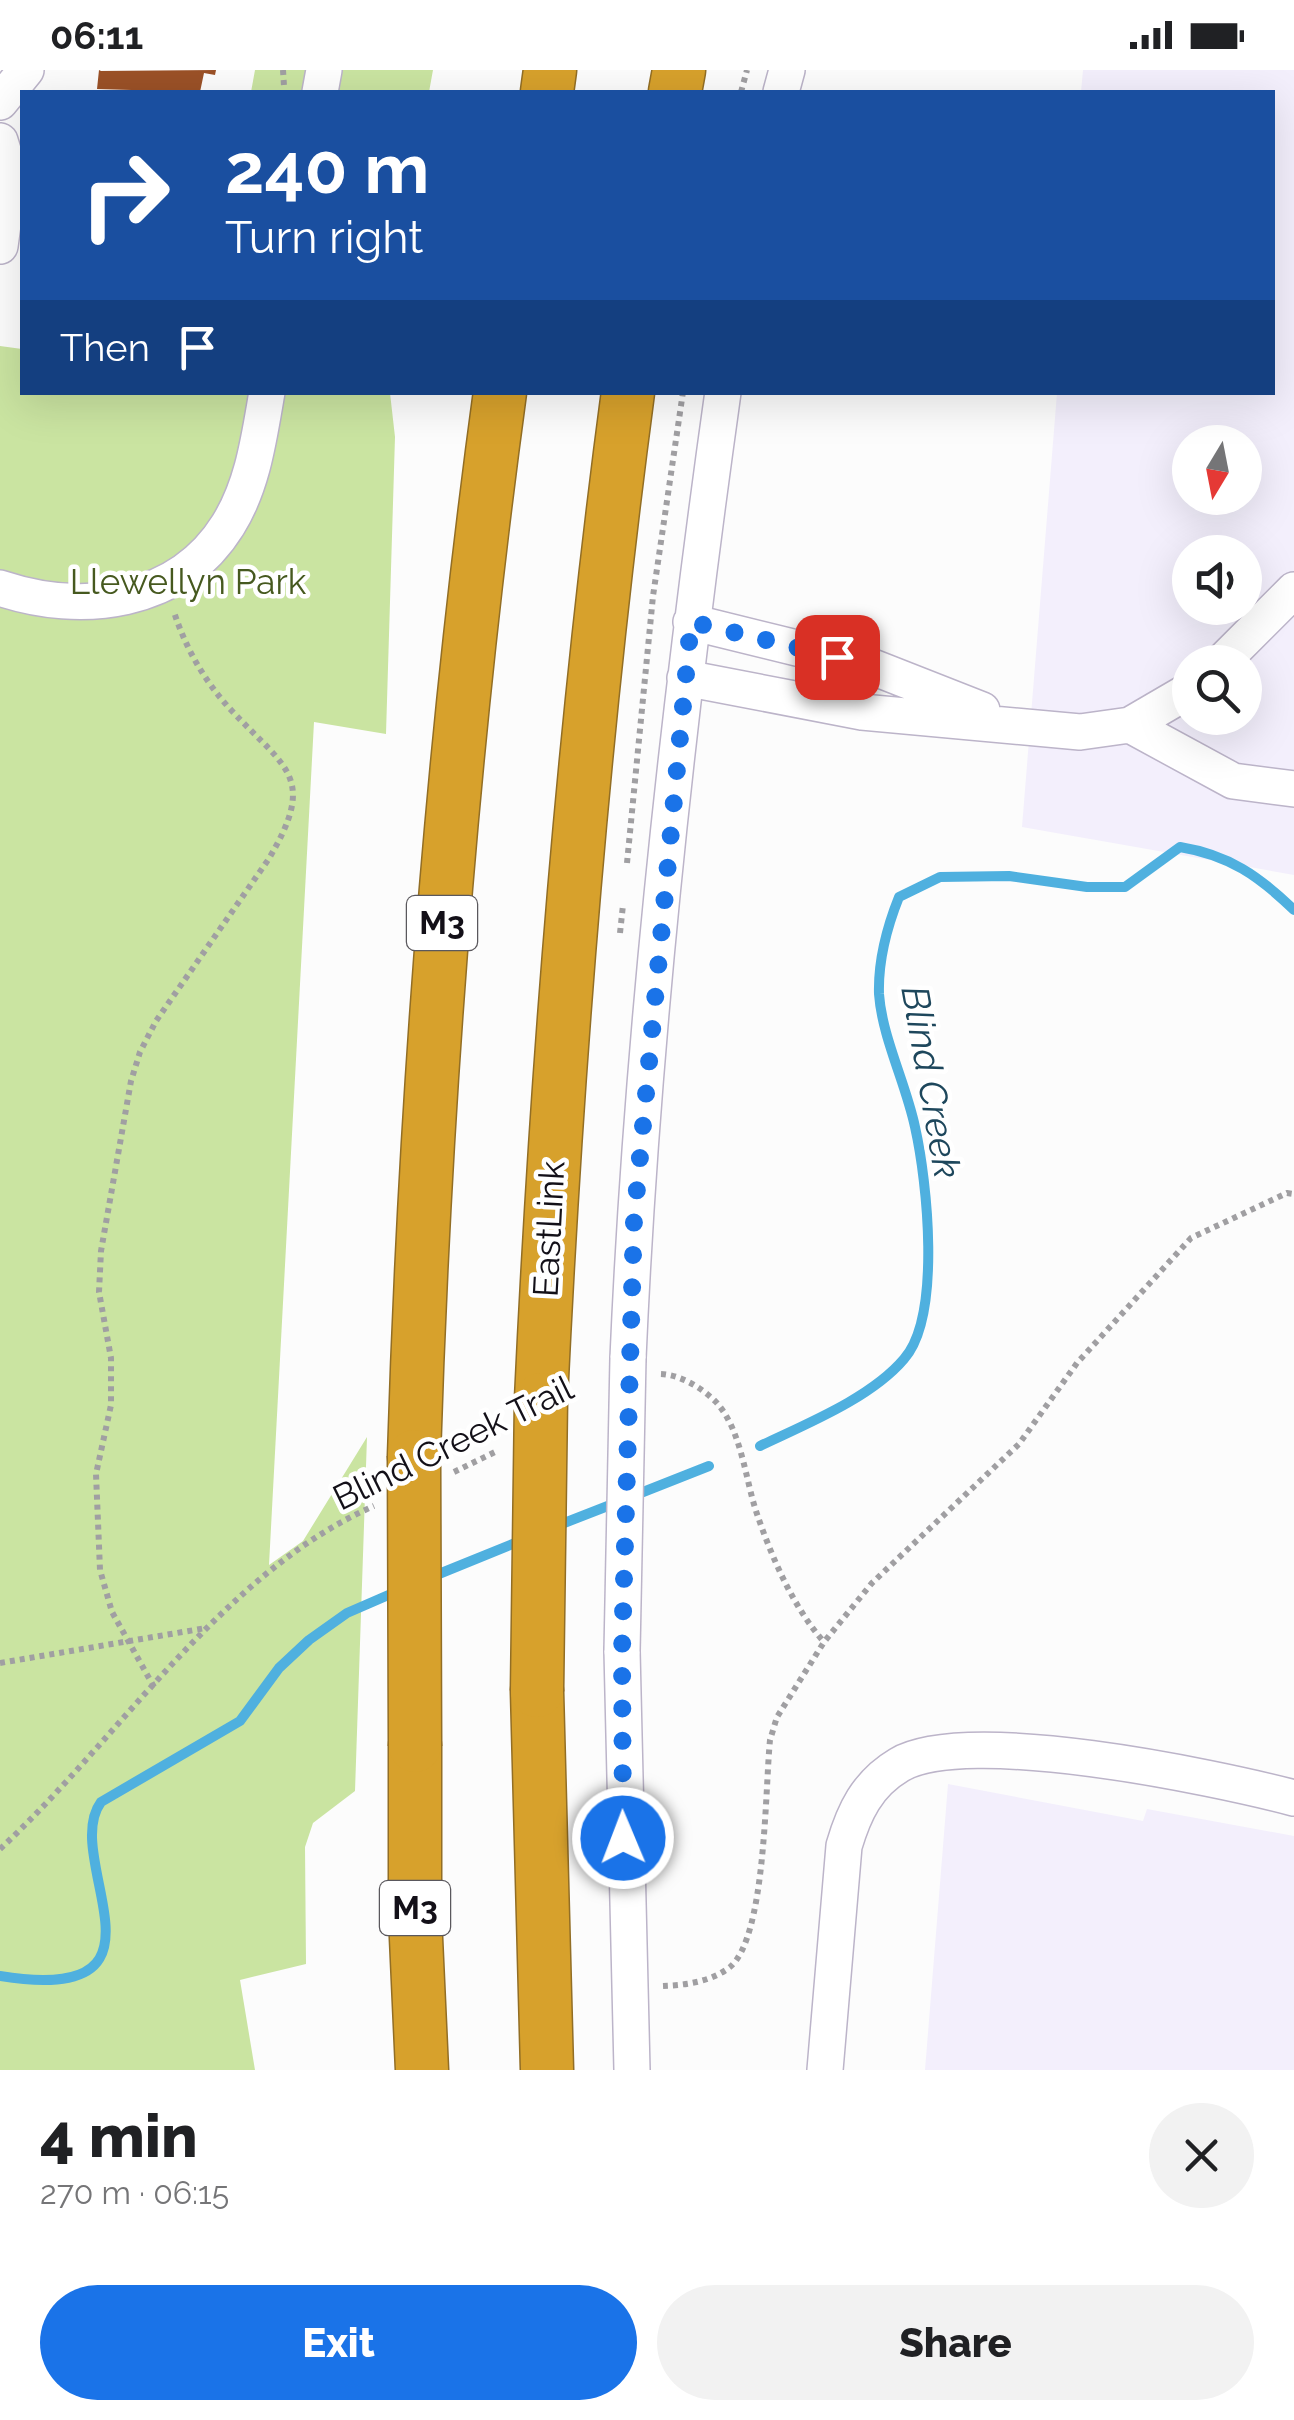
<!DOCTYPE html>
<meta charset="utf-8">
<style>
:root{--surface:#fff;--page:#f2f2f2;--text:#202124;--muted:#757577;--accent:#1a73e8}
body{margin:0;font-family:Raleway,sans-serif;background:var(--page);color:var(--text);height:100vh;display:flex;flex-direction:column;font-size:38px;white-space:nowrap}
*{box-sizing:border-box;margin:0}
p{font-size:32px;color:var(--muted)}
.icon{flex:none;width:55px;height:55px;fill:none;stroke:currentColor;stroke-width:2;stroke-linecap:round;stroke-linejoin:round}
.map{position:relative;height:2000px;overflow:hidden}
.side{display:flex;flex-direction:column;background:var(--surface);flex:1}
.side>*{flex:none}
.banner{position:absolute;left:20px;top:20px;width:1255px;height:305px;border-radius:0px;box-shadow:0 10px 40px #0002;background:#1a4fa0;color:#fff;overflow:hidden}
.needle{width:65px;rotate:190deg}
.tools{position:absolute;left:1172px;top:355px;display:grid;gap:20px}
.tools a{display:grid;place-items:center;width:90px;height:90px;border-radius:50%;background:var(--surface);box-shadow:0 10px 40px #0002;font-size:50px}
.pin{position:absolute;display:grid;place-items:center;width:85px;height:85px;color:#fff;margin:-42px;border-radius:20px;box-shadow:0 5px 15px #0006}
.me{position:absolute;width:110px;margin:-55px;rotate:359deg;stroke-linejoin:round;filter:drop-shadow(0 0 8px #0008)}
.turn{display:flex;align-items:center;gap:35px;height:210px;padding:0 40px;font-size:45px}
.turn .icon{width:130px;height:130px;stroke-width:2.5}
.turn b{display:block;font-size:70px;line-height:85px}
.then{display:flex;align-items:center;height:95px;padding:0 40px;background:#0003;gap:20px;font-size:38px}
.round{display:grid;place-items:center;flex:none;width:105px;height:105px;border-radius:52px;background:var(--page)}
.summary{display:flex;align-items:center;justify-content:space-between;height:170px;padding:0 40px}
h1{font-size:60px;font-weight:800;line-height:75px}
.action{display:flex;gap:20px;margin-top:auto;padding:20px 40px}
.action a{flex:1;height:115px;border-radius:60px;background:var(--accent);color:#fff;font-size:40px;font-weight:800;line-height:115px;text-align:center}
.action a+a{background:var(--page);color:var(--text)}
.status{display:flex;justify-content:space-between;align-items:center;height:70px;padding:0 50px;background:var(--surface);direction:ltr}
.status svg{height:28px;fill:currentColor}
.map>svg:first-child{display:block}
.industrial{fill:#f3effc;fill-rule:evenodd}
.green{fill:#cae4a1}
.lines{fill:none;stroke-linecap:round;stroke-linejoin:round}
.stream{stroke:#4fb0df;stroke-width:10}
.building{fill:#9b5127}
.minor-casing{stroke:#bcb4c9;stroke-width:38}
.highway-casing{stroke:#926e25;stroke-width:55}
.path{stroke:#a09fa2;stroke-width:6;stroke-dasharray:5 5;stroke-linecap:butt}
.minor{stroke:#fff;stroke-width:35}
.highway{stroke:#d7a12c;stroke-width:52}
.minor-bridge-casing{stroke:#bcb4c9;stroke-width:38;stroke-linecap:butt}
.highway-bridge-casing{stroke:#926e25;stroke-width:55;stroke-linecap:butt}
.minor-bridge{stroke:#fff;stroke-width:35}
.highway-bridge{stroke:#d7a12c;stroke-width:52}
.route{stroke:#1a73e8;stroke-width:18;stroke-dasharray:0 32.4}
.labels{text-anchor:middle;stroke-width:9;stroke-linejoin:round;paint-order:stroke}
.shield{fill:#fff;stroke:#5a585d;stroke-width:2.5}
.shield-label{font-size:32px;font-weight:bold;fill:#131018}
.park-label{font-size:35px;fill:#46591f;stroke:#fff}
.street-label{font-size:35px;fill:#131018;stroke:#fff}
.water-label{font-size:38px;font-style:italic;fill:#1e475c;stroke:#fff}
</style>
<div class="status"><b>06:11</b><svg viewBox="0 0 49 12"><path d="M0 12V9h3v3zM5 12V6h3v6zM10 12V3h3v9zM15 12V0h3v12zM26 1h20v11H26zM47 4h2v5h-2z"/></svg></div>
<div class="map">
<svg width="1294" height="2000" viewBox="0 0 1294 2000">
<rect width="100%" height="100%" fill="#fcfcfc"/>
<path class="industrial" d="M1083 0H1294V805L1022 757 1057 323 1272 322V22H1081ZM1190 372H1245V428H1190ZM1190 482H1245V538H1190ZM1190 592H1245V648H1190Z
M948 1714 1143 1751 1147 1739 1294 1766V2000H925Z"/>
<path class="green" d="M255 0H433L429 22H251Z
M0 276 22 279V322L390 323 395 367 386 664 314 652 269 1495 303 1471 367 1367 355 1721 313 1753 305 1777 306 1894 240 1910 255 2000H0Z"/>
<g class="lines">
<path class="stream" d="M760 1376C806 1354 871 1328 904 1289 942 1246 927 1110 915 1057 906 1014 882 967 879 924 878 890 887 857 899 827L940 807 1009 806 1087 817H1125L1180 777C1229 785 1259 806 1294 840
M633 1426 709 1396
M554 1457 618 1432
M429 1508 525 1469
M0 1906C188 1936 59 1789 101 1732L240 1651 279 1598 309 1570 347 1543 400 1520"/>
</g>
<path class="building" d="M99 0 101 1 216 0 215 5 204 3 200 22 97 19Z"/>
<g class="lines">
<g class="minor-casing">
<path id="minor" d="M320 22 324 0
M781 22 787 0
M0 32 26 0
M0 71 10 103 0 176
M0 518C81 545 178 535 228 455 253 415 259 368 267 322
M691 552 870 596 982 640
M1222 592 1294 520
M685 608 862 642 1080 662 1130 655 1190 620
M1130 655 1233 711 1294 719
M628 1288C642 966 678 642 723 322
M622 1581 632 2000
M825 2000 844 1776C854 1742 867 1714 899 1695 966 1655 1214 1707 1294 1728"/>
</g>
<g class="highway-casing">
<path id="highway" d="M547 22 550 0
M675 22 679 0
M541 1329C557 989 583 660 628 322
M414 1386C425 1030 452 675 500 322
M537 1621 547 2000
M415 1676V1846L422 2000"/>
</g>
<path class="path" d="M283 0 284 16
M741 22 747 0
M627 793 653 526 683 322
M620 863 623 835
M661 1304C681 1305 702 1318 716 1332 741 1359 745 1407 756 1441 771 1486 793 1537 824 1572
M454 1402 497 1381
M0 1593 206 1558
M154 1617 112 1542 100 1500 96 1404 111 1335V1288L99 1222 101 1181 131 1011 140 982 156 951 268 790C318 707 286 699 232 641 205 612 186 579 174 542
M0 1779C118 1670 224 1501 374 1436
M663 1916C685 1915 711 1912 730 1897 766 1867 765 1720 770 1670L777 1647 824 1572 872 1513 1019 1374 1077 1293 1191 1168 1287 1123 1294 1124"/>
<use href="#minor" class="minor"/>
<use href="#highway" class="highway"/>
<g class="minor-bridge-casing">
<path id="minor-bridge" d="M622 1581 628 1288"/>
</g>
<g class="highway-bridge-casing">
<path id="highway-bridge" d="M414 1386 415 1676
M537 1621 541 1329"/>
</g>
<use href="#minor-bridge" class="minor-bridge"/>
<use href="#highway-bridge" class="highway-bridge"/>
</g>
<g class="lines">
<path class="route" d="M623 1768 622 1581 634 1150 691 552 837 587"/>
</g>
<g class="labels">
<g class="shield">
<rect x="407" y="826" width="70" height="54" rx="8"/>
<rect x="380" y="1811" width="70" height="54" rx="8"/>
</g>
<g class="shield-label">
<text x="442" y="864">M3</text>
<text x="415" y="1849">M3</text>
</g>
<g class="park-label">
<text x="188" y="524">Llewellyn Park</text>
</g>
<g class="street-label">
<text transform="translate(549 1159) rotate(-87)" y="12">EastLink</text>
<text transform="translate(453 1373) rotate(-26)" y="12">Blind Creek Trail</text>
</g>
<g class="water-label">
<text transform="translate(931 1012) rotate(80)" y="13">Blind Creek</text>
</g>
</g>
</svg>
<div class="tools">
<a><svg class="needle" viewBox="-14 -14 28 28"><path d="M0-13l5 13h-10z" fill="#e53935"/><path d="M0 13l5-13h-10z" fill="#757577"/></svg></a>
<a><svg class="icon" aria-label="sound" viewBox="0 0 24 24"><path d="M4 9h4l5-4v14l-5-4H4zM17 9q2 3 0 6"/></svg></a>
<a><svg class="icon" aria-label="search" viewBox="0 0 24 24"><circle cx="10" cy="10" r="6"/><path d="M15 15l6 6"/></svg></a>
</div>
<div class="pin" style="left:837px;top:587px;background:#d93025"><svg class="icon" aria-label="arrive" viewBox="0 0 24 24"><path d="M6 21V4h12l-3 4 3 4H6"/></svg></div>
<svg class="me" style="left:623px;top:1768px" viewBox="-20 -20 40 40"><circle r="17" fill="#1a73e8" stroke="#fff" stroke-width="3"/><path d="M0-11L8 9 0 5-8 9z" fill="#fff"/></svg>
<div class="banner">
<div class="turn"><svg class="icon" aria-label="right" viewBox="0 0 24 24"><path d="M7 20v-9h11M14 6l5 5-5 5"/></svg><div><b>240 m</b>Turn right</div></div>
<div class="then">Then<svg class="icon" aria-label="arrive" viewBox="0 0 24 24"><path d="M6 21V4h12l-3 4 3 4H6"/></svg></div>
</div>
</div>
<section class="side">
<div class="summary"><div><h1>4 min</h1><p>270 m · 06:15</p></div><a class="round"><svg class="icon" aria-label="close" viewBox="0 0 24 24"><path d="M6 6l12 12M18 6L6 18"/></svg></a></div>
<div class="action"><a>Exit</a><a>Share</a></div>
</section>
